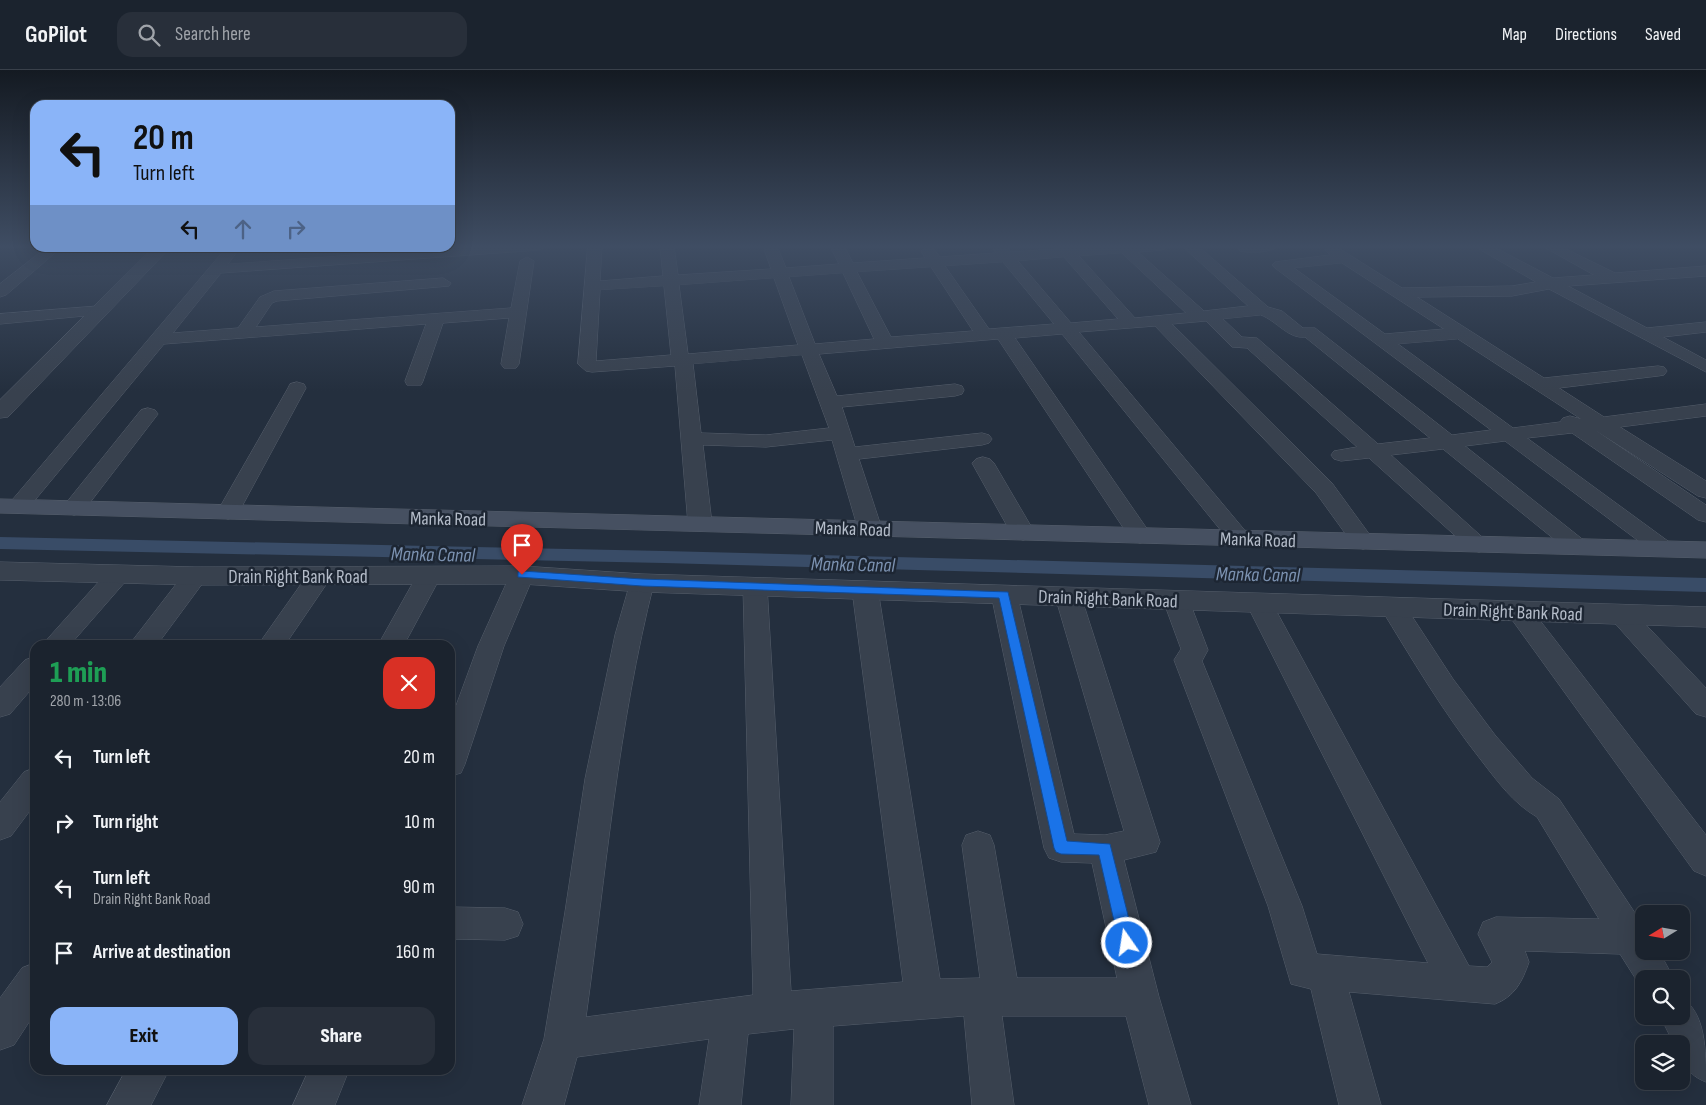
<!DOCTYPE html>
<meta charset="utf-8">
<style>
:root{--surface:#1b232e;--page:#282f3a;--text:#f1f3f6;--muted:#a0a4aa;--line:#39404a;--accent:#8ab4f8}
body{margin:0;font-family:"Sofia Sans Condensed",sans-serif;background:var(--page);color:var(--text);height:100vh;display:flex;flex-direction:column;font-size:19px;white-space:nowrap}
*{box-sizing:border-box;margin:0}
p{font-size:16px;color:var(--muted)}
.icon{flex:none;width:28px;height:28px;fill:none;stroke:currentColor;stroke-width:2;stroke-linecap:round;stroke-linejoin:round}
.map{position:relative;flex:1;overflow:hidden}
.details{position:absolute;left:30px;top:570px;width:425px;height:435px;display:flex;flex-direction:column;background:var(--surface);border-radius:15px;box-shadow:0 5px 20px #0002,0 0 0 1px var(--line)}
.details>*{flex:none}
.hud{position:absolute;left:30px;top:30px;width:425px;height:152px;border-radius:15px;box-shadow:0 5px 20px #0002,0 0 0 1px var(--line);background:#8ab4f8;color:#111;overflow:hidden}
.needle{width:32px;rotate:259deg}
.controls{position:absolute;left:1635px;top:835px;display:grid;gap:10px}
.controls a{display:grid;place-items:center;width:55px;height:55px;border-radius:10px;background:var(--surface);box-shadow:0 5px 20px #0002,0 0 0 1px var(--line);font-size:25px}
.pin{position:absolute;display:grid;place-items:center;width:42px;height:42px;color:#fff;margin:-51px -21px;border-radius:50% 50% 50% 0;rotate:-45deg;box-shadow:0 0 5px #0007}
.pin .icon{rotate:45deg}
.me{position:absolute;width:55px;margin:-28px;rotate:347deg;stroke-linejoin:round;filter:drop-shadow(0 0 4px #0008)}
.turn{display:flex;align-items:center;gap:18px;height:105px;padding:0 20px;font-size:22px}
.turn .icon{width:65px;height:65px;stroke-width:2.5}
.turn b{display:block;font-size:35px;line-height:42px}
.lanes{display:flex;align-items:center;height:48px;padding:0 20px;background:#0003;justify-content:center;gap:25px;direction:ltr}
.lanes .off{opacity:.35}
.round{display:grid;place-items:center;flex:none;width:52px;height:52px;border-radius:15px;background:var(--page)}
.headline{display:flex;align-items:center;justify-content:space-between;height:85px;padding:0 20px}
h1{font-size:30px;font-weight:800;line-height:38px;color:#1e9e55}
.button{display:flex;gap:10px;margin-top:auto;padding:10px 20px}
.button a{flex:1;height:58px;border-radius:15px;background:var(--accent);color:#111;font-size:20px;font-weight:800;line-height:58px;text-align:center}
.button a+a{background:var(--page);color:var(--text)}
ul{padding:0;list-style:none}
li{display:flex;align-items:center;gap:15px;height:65px;padding:0 20px}
li div{flex:1}
li b{display:block;font-size:19px}
li em{font-style:normal}
header{display:flex;align-items:center;gap:30px;box-sizing:border-box;height:70px;padding:0 25px;background:var(--surface);border-bottom:1px solid var(--line)}
header strong{font-size:24px}
nav{display:flex;gap:28px;margin-inline-start:auto;font-size:18px}
.search{width:350px;height:45px;background:var(--page);display:flex;align-items:center;gap:12px;box-sizing:border-box;padding:0 18px;border-radius:15px;color:var(--muted);font-size:19px}
.map>svg:first-child{display:block}
.lines{fill:none;stroke-linecap:round;stroke-linejoin:round}
.canal{fill:#394c67;fill-rule:evenodd}
.minor-casing{stroke:#565f6c;stroke-width:1}
.tertiary-casing{stroke:#565f6c;stroke-width:1}
.secondary-casing{stroke:#565f6c;stroke-width:1}
.minor{fill:#38414e;fill-rule:evenodd}
.tertiary{fill:#38414e;fill-rule:evenodd}
.secondary{fill:#465061;fill-rule:evenodd}
.route{fill:#1a73e8;stroke:#114b97}
.labels{text-anchor:middle;stroke-width:5;stroke-linejoin:round;paint-order:stroke}
.street-label{font-size:19px;fill:#b4bcc9;stroke:#1d2633}
.water-label{font-size:20px;font-style:italic;fill:#7c92b1;stroke:#1d2633}
</style>
<header>
<strong>GoPilot</strong>
<div class="search"><svg class="icon" aria-label="search" viewBox="0 0 24 24"><circle cx="10" cy="10" r="6"/><path d="M15 15l6 6"/></svg>Search here</div>
<nav><a>Map</a><a>Directions</a><a>Saved</a></nav>
</header>
<div class="map">
<svg width="1706" height="1035" viewBox="0 0 1706 1035">
<rect width="100%" height="100%" fill="#242f3e"/>
<g class="lines">
<path class="canal" d="M0 467 664 481 1706 508V522L664 493 0 479Z"/>
<g class="minor-casing">
<path id="minor" d="M478 176H546L539 180 221 203 173 263 238 258 260 227 274 221 443 208 451 213 449 216 277 231 272 233 256 257 511 238 520 191 527 187 534 191 519 294 516 298H504L501 294 509 248 443 253 423 311 421 315H407L405 311 426 254 164 274 26 441 18 443 10 441 7 436 226 178H240L228 194Z
M588 176H602L600 211 663 206 660 176H674L678 205 771 199 763 176H777L786 198 839 194 830 176H844L853 193 925 188 921 181 928 177 933 178 940 187 996 183 992 176H1006L1011 182 1057 179 1055 176H1070L1072 178 1169 176 1162 180 1138 182 1204 241 1248 236 1182 176H1198L1268 237 1282 241 1303 258H1315L1452 365 1491 360 1275 198 1272 195 1275 192 1330 185 1325 180 1327 177H1337L1402 218 1512 216 1536 212 1474 176H1492L1553 208 1594 205 1542 176H1560L1615 203 1706 196V206L1568 216 1647 258 1706 252V262L1663 267 1706 290V302L1549 219 1512 226 1417 227 1544 308 1658 296 1664 297 1667 301 1664 305 1658 306 1559 318 1604 347 1706 334V346L1620 357 1706 411V428L1698 426 1595 360 1706 435V452L1698 450 1572 363 1527 368 1672 474 1676 479 1672 484 1664 486 1656 484 1505 371 1465 376 1586 472 1590 477 1586 482 1578 484 1570 482 1443 379 1391 385 1491 475 1487 480 1479 482 1471 480 1369 388 1341 391 1334 389 1331 385 1334 381 1357 377 1247 278 1232 277 1206 251 1172 254 1332 413 1375 472 1371 477 1363 479 1355 477 1316 423 1155 256 1079 262 1247 463 1251 468 1247 473 1239 475 1231 473 1062 264 1015 268 1152 466 1148 471 1140 473 1132 471 998 269 819 284 837 326 955 314 962 316 964 320 962 324 955 326 842 337 855 377 982 363 989 365 992 369 989 373 982 375 859 389 882 459 878 464 870 466 862 464 858 459 832 370 766 377 703 375 712 454 708 459 700 461 692 459 688 454 675 296 592 302 586 301 578 294ZM1122 183 1186 243 1135 248 1079 186ZM1064 187 1118 249 1071 253 1018 191ZM1003 192 1054 254 989 259 945 196ZM1342 193 1444 259 1385 264 1294 198ZM931 197 973 261 891 267 857 202ZM843 203 874 269 815 274 789 207ZM774 208 798 275 688 284 679 215ZM664 216 671 285 596 291 600 220ZM1261 245C1277 251 1288 269 1305 267L1430 368 1378 374 1257 268 1242 267 1223 249ZM1458 269 1581 349 1570 346 1563 348 1560 352 1513 358 1398 274ZM802 285 829 358 766 365 701 363 693 294Z
M1239 176H1278C1272 183 1249 183 1240 181Z
M46 178H61L6 225 0 227V214Z
M99 236 105 238 107 241 105 244 0 254V244Z
M297 312 304 314 306 318 239 442 236 447 228 449 220 447 217 442 288 318 290 314Z
M148 338 155 340 158 344 82 443 74 445 66 443 63 438 66 433 141 340Z
M983 387 990 389 994 393 1035 463 1031 468 1023 470 1015 468 1011 463 972 393 976 389Z
M120 496 129 498 132 504 70 575H42L111 498Z
M522 497 531 499 534 505 504 576 465 694 461 703 450 706V652L478 576 510 505 513 499Z
M196 498 205 500 208 506 157 575H129L187 500Z
M320 498 329 500 332 506 285 575H258L311 500Z
M429 498 438 500 441 506 404 575H378L420 500Z
M642 505 651 507 654 513C618 655 606 802 586 947L753 925 743 516 746 510 755 508 764 510 767 516 791 921 903 912 852 520 856 514 865 512 874 514 878 520 940 909 980 908 962 775 966 765 978 761 990 765 994 775 1017 908H1117L1092 793 1061 792 1049 788 1044 778 991 524 995 518 1004 516 1013 518 1017 524 1074 764 1105 765 1124 761 1055 526 1059 520 1068 518 1077 520 1081 526 1160 772 1156 782 1124 790 1159 927 1191 1035H1149L1126 946H1002L1014 1035H972L964 946 833 956V1035H791L794 959 748 964 741 1035H699L709 969 577 987 564 1035H522L544 969 565 842 585 709 615 565 630 513 633 507Z
M1176 522 1185 524 1189 530 1208 580 1202 591 1302 836 1317 884 1428 893 1246 533 1250 527 1259 524 1268 527 1272 533 1469 896 1487 897 1492 892 1478 864 1483 852 1496 847 1599 849 1537 747C1513 733 1498 712 1481 690 1443 642 1412 589 1380 537L1384 531 1393 528 1402 531 1453 609 1495 665 1532 708 1559 729 1643 855 1644 881H1659L1674 909H1644V922L1620 884 1525 881 1529 892C1522 912 1515 926 1495 934L1349 922 1381 1035H1339L1311 919 1291 914 1268 836 1174 590 1181 579 1163 530 1167 524Z
M1519 532 1528 535 1706 765V806L1694 801 1510 547 1506 541 1510 535Z
M1621 535 1630 538 1706 618V647L1696 644 1612 550 1608 544 1612 538Z
M35 587V615L10 644 0 647V617L25 590Z
M35 698V734L11 766 0 770V732L24 702Z
M450 837 505 838 518 842 523 854 518 866 505 870 450 869Z
M35 893V943L14 975 0 980V928L22 898Z
M1681 928C1706 941 1706 982 1706 1012 1688 1005 1681 993 1681 974H1674L1660 946H1681Z
M126 1000H169L151 1035H107Z
M309 1000H349L335 1035H293Z"/>
</g>
<g class="tertiary-casing">
<path id="tertiary" d="M153 178H170L8 347 0 348V330Z
M0 492 196 497 522 496 642 504 1706 537V557L642 522 522 514 196 515 0 510Z"/>
</g>
<g class="secondary-casing">
<path id="secondary" d="M0 429 1706 472V488L0 443Z"/>
</g>
<use href="#minor" class="minor"/>
<use href="#tertiary" class="tertiary"/>
<use href="#secondary" class="secondary"/>
</g>
<linearGradient id="sky" x2="0" y2="1"><stop stop-color="#141a22"/><stop offset="0.55" stop-color="#3f4d63"/><stop offset="1" stop-color="#3f4d63" stop-opacity="0"/></linearGradient>
<rect width="1706" height="321" fill="url(#sky)"/>
<path class="route" d="M522 501 642 509 1008 522 1067 771 1110 774 1135 873 1133 878 1127 880 1121 878 1119 873 1099 785 1061 784 1056 782 1054 778 999 528 642 516 518 507V502Z"/>
<g class="labels">
<g class="street-label">
<text transform="translate(448 448) rotate(1)" y="7">Manka Road</text>
<text transform="translate(853 458) rotate(2)" y="7">Manka Road</text>
<text transform="translate(1258 469) rotate(2)" y="7">Manka Road</text>
<text x="298" y="513">Drain Right Bank Road</text>
<text transform="translate(1108 528) rotate(2)" y="7">Drain Right Bank Road</text>
<text transform="translate(1513 541) rotate(2)" y="7">Drain Right Bank Road</text>
</g>
<g class="water-label">
<text transform="translate(433 484) rotate(1)" y="7">Manka Canal</text>
<text transform="translate(853 494) rotate(1)" y="7">Manka Canal</text>
<text transform="translate(1258 504) rotate(1)" y="7">Manka Canal</text>
</g>
</g>
</svg>
<div class="controls">
<a><svg class="needle" viewBox="-14 -14 28 28"><path d="M0-13l5 13h-10z" fill="#e53935"/><path d="M0 13l5-13h-10z" fill="#a0a4aa"/></svg></a>
<a><svg class="icon" aria-label="search" viewBox="0 0 24 24"><circle cx="10" cy="10" r="6"/><path d="M15 15l6 6"/></svg></a>
<a><svg class="icon" aria-label="layers" viewBox="0 0 24 24"><path d="M12 4l9 5-9 5-9-5zM3 14l9 5 9-5"/></svg></a>
</div>
<div class="pin" style="left:522px;top:505px;background:#d93025"><svg class="icon" aria-label="arrive" viewBox="0 0 24 24"><path d="M6 21V4h12l-3 4 3 4H6"/></svg></div>
<svg class="me" style="left:1127px;top:873px" viewBox="-20 -20 40 40"><circle r="17" fill="#1a73e8" stroke="#fff" stroke-width="3"/><path d="M0-11L8 9 0 5-8 9z" fill="#fff"/></svg>
<div class="hud">
<div class="turn"><svg class="icon" aria-label="left" viewBox="0 0 24 24"><path d="M17 20v-9H6M10 6l-5 5 5 5"/></svg><div><b>20 m</b>Turn left</div></div>
<div class="lanes"><svg class="icon" aria-label="left" viewBox="0 0 24 24"><path d="M17 20v-9H6M10 6l-5 5 5 5"/></svg><svg class="icon off" aria-label="ahead" viewBox="0 0 24 24"><path d="M12 20V5M6 11l6-6 6 6"/></svg><svg class="icon off" aria-label="right" viewBox="0 0 24 24"><path d="M7 20v-9h11M14 6l5 5-5 5"/></svg></div>
</div>
<section class="details">
<div class="headline"><div><h1>1 min</h1><p>280 m · 13:06</p></div><a class="round" style="background:#d93025;color:#fff"><svg class="icon" aria-label="close" viewBox="0 0 24 24"><path d="M6 6l12 12M18 6L6 18"/></svg></a></div>
<ul>
<li><svg class="icon" aria-label="left" viewBox="0 0 24 24"><path d="M17 20v-9H6M10 6l-5 5 5 5"/></svg><div><b>Turn left</b></div><em>20 m</em></li>
<li><svg class="icon" aria-label="right" viewBox="0 0 24 24"><path d="M7 20v-9h11M14 6l5 5-5 5"/></svg><div><b>Turn right</b></div><em>10 m</em></li>
<li><svg class="icon" aria-label="left" viewBox="0 0 24 24"><path d="M17 20v-9H6M10 6l-5 5 5 5"/></svg><div><b>Turn left</b><p>Drain Right Bank Road</p></div><em>90 m</em></li>
<li><svg class="icon" aria-label="arrive" viewBox="0 0 24 24"><path d="M6 21V4h12l-3 4 3 4H6"/></svg><div><b>Arrive at destination</b></div><em>160 m</em></li>
</ul>
<div class="button"><a>Exit</a><a>Share</a></div>
</section>
</div>
